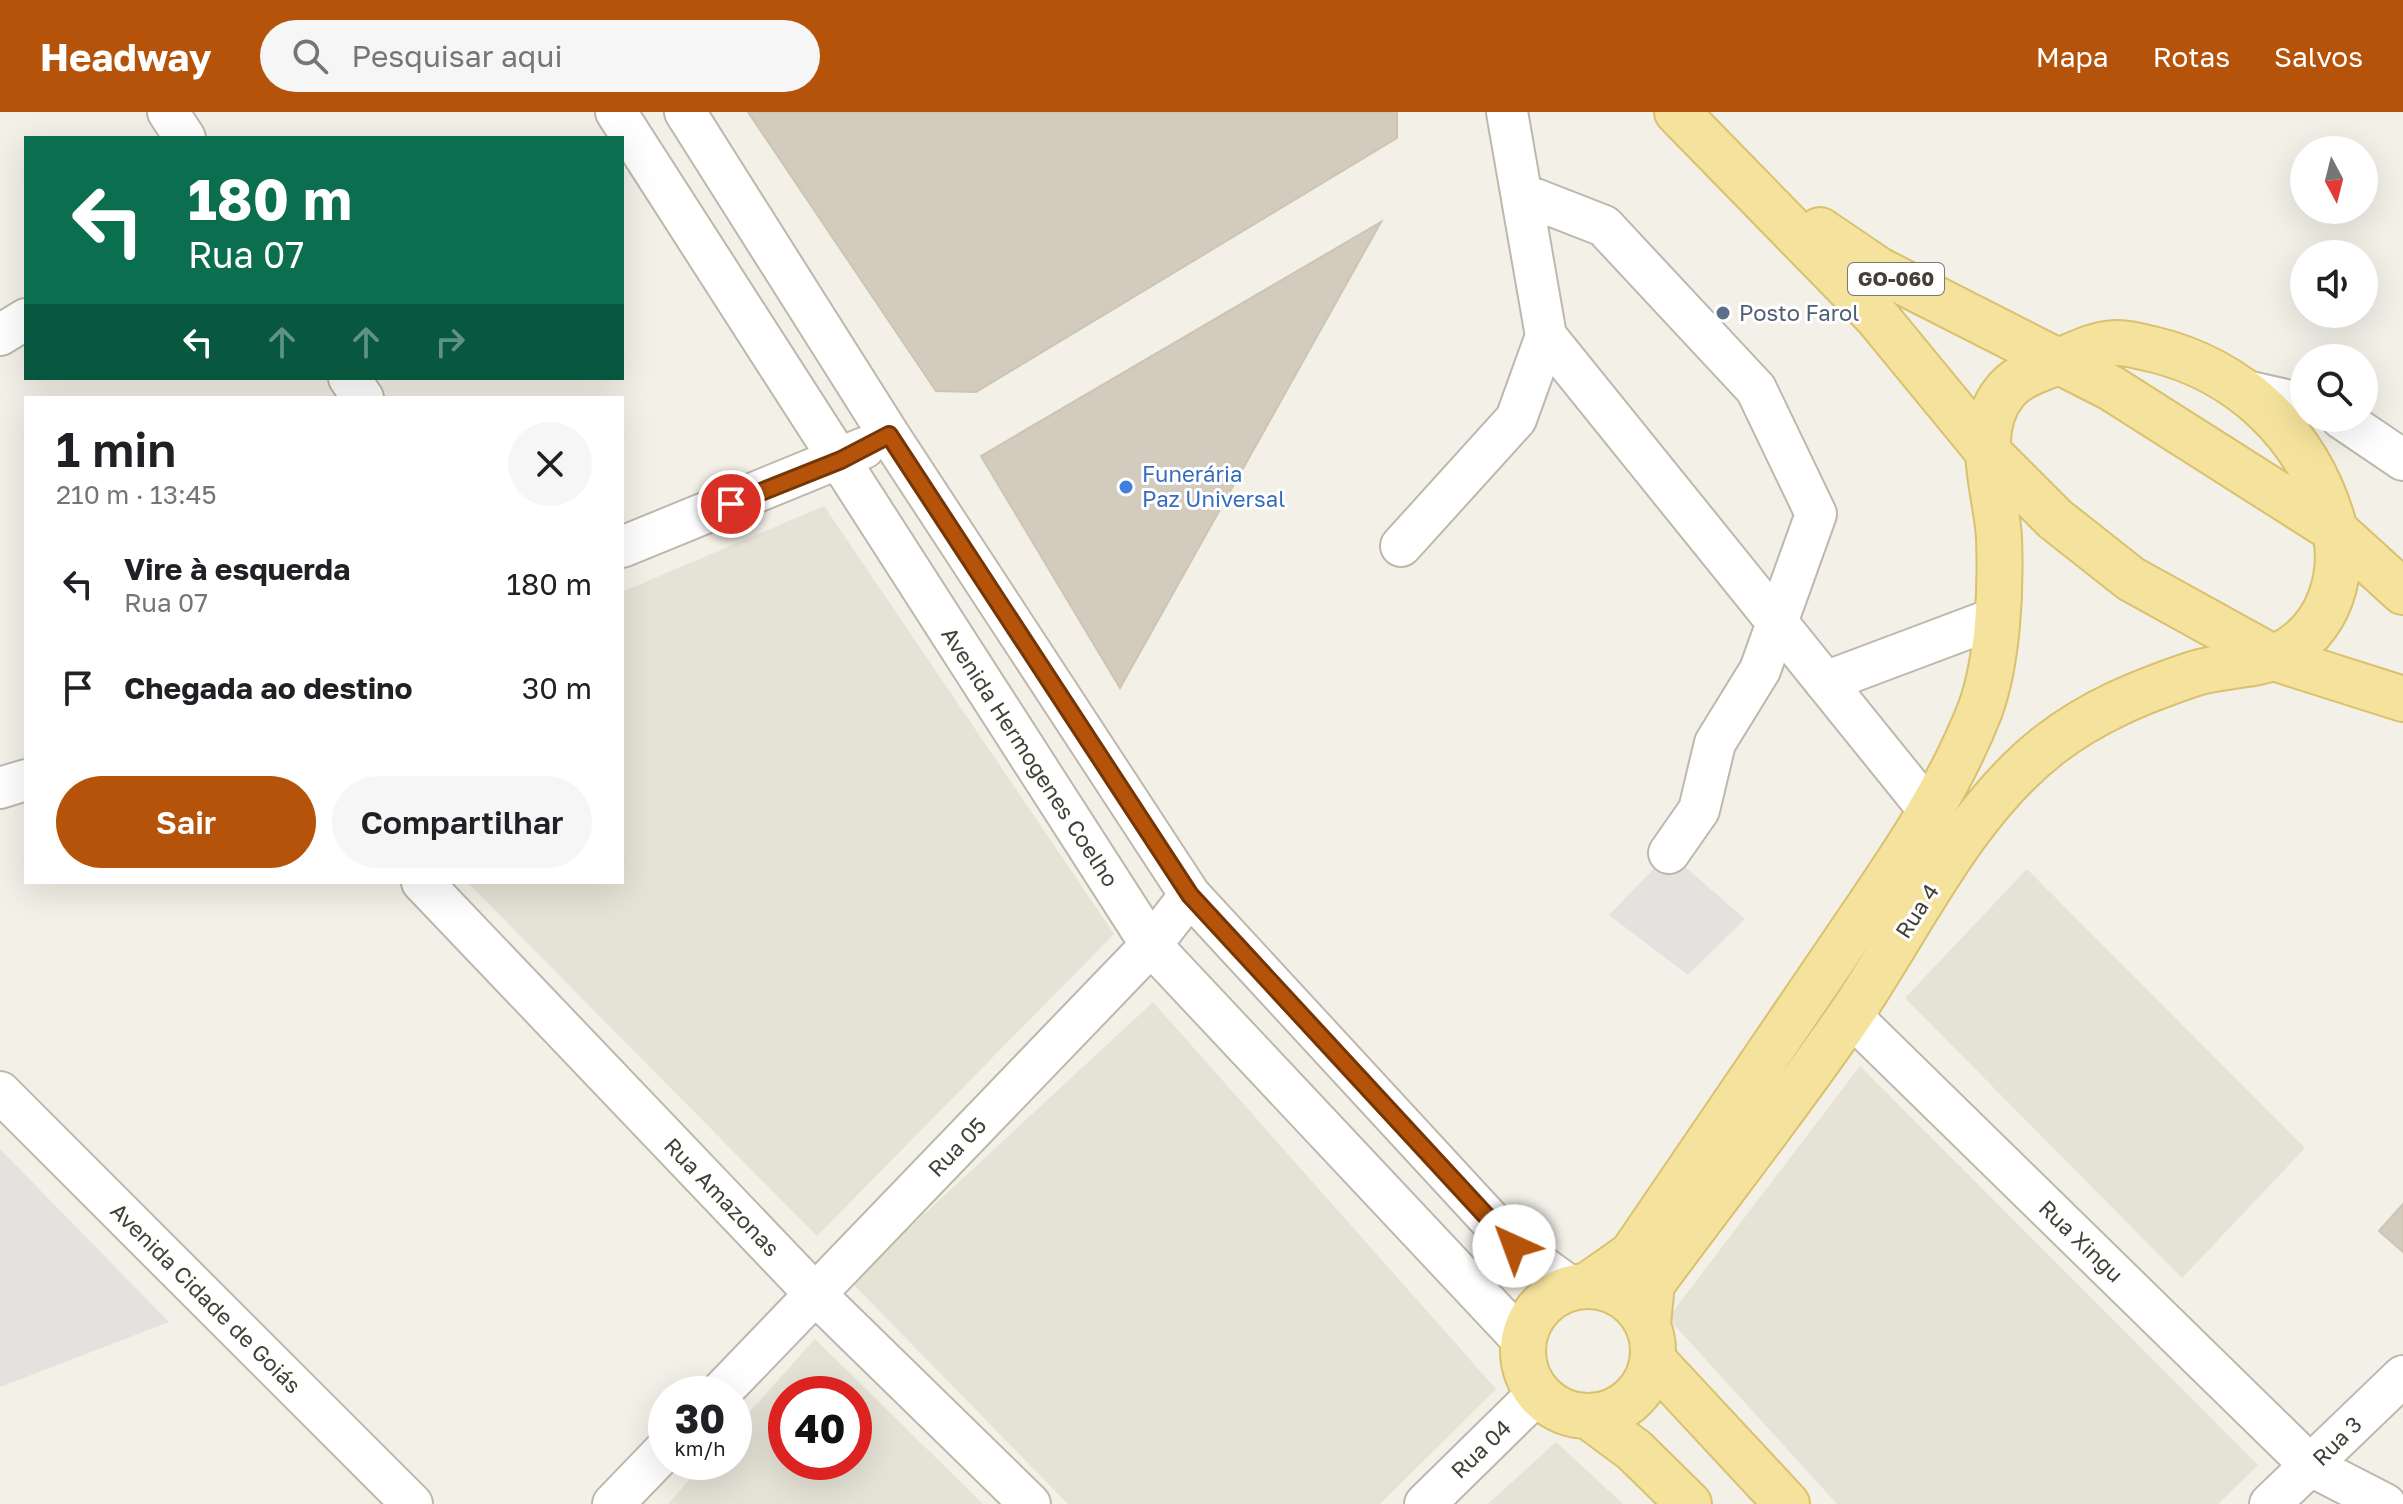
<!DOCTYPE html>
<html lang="pt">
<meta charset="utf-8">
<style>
:root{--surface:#fff;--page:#f6f6f6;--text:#202124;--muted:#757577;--accent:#b45309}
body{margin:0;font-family:"Golos Text",sans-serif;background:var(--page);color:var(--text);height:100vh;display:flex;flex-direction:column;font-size:30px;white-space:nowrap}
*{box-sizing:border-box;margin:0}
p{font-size:26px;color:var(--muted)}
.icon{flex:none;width:44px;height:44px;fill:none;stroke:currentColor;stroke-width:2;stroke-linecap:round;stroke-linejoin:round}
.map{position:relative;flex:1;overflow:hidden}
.side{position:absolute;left:24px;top:284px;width:600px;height:488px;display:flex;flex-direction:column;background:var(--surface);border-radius:0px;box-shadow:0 8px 32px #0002}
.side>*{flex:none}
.hud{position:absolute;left:24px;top:24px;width:600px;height:244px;border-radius:0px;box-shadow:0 8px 32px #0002;background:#0b6e4f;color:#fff;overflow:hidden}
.needle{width:52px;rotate:173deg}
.controls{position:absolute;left:2290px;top:24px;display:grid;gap:16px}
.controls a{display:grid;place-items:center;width:88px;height:88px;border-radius:50%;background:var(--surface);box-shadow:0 8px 32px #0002;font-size:40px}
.speed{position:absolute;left:648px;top:1264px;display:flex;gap:16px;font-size:40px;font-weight:700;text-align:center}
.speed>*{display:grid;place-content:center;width:104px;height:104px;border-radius:50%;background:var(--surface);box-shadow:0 8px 32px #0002;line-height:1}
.speed small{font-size:20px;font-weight:400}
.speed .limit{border:12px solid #d22;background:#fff;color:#111}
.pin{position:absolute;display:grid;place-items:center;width:68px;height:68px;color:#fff;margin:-34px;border:4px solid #fff;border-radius:50%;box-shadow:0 2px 8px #0007}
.me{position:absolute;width:88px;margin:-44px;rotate:317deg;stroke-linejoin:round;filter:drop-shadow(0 0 6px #0008)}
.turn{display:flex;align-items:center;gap:28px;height:168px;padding:0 32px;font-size:36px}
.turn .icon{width:104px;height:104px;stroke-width:2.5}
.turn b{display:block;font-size:56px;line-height:68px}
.lanes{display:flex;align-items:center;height:76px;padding:0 32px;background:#0003;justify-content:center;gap:40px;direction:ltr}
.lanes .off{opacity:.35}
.round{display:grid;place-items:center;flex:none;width:84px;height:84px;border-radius:42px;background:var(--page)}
.overview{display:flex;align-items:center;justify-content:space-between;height:136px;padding:0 32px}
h1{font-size:48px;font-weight:600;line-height:60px}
.button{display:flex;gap:16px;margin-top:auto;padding:16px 32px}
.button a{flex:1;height:92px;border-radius:48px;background:var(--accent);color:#fff;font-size:32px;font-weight:600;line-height:92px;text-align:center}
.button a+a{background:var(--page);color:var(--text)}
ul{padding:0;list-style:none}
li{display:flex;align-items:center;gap:24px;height:104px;padding:0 32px}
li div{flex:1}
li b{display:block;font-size:30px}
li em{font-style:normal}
header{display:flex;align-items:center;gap:48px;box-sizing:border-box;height:112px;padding:0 40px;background:var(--accent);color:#fff}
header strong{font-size:38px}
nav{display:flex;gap:44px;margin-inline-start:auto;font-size:28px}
.search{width:560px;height:72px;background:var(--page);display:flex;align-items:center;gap:20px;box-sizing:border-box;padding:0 28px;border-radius:44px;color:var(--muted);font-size:30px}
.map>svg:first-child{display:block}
.residential{fill:#e5e2d6;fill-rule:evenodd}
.parking{fill:#e3e2df}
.building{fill:#d3ccbe;stroke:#cdc4b2;stroke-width:2}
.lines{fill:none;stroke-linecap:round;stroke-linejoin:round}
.minor-casing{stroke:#bdb8ab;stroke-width:44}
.major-casing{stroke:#d9c16e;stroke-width:48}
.minor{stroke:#fff;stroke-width:40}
.major{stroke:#f5e39d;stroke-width:44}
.route-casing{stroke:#753606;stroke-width:20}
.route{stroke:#b45309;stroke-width:14}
.service-dot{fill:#5c6f8a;stroke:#fff;stroke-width:3}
.shop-dot{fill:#3f7fe0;stroke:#fff;stroke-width:3}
.labels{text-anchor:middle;stroke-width:6;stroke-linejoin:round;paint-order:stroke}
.shield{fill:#fff;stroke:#7c7973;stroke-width:2}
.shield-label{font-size:20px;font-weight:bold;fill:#444037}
.service-label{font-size:22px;fill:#4e5e75;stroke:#fff;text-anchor:start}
.shop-label{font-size:22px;fill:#366cbe;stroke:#fff;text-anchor:start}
.street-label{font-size:22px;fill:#444037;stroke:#fff}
</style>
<header>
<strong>Headway</strong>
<div class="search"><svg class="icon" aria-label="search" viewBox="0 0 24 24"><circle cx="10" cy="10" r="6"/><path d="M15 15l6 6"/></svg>Pesquisar aqui</div>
<nav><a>Mapa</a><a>Rotas</a><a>Salvos</a></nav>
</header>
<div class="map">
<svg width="2403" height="1392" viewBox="0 0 2403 1392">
<rect width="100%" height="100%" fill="#f2f0e7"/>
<path class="residential" d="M824 394 1114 822 817 1124 467 770H622V480Z
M2027 757 2305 1036 2182 1166 1905 886Z
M1153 890 1496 1277 1380 1392H1068L851 1170Z
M1860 954 2258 1353 2218 1392H1837L1668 1206Z
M815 1227 983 1392H668L705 1350H734V1317ZM854 1282V1350H786V1282Z
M1556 1330 1623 1392H1488Z"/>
<path class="parking" d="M1669 741 1745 807 1688 863 1609 803Z
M0 1037 169 1210 0 1275Z"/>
<path class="building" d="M748 0H1397V26L976 280 936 279Z
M1381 110 1120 576 981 344Z
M2403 1092V1140L2379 1119Z"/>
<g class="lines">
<g class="minor-casing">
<path id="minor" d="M168 0 185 26
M616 0 1151 833 1523 1229
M685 0 889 323 1190 783 1514 1134 1570 1175
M1507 0 1546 224 1931 701
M1522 82 1604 114 1756 277 1816 402 1760 558 1715 631 1699 698 1669 741
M0 223 26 207
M349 266 363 286
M2246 279 2304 292
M2341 306 2403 348
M1401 434 1516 307 1546 224
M622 435 864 336
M1825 570 1998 505
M0 676 26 668
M422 770 815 1182 1030 1392
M1850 903 2311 1354 2385 1392
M0 980 412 1392
M719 1282 1151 833 1190 783
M613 1392 666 1337
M1425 1392 1538 1281
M2270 1392 2403 1264"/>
</g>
<g class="major-casing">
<path id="major" d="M1677 0 1877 205 1988 340 2055 407 2131 467 2274 546 2403 587
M1820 118 1879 158 2111 276 2336 419 2403 480
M1588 1173 1632 1142C1700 1043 1767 943 1835 844 1888 765 1945 688 1980 598 1998 549 2001 478 1999 426 1997 381 1972 321 2004 281 2017 263 2038 259 2057 250 2076 242 2094 232 2115 231 2128 230 2140 235 2152 237 2240 258 2306 321 2332 407 2348 460 2330 519 2278 544 2252 555 2220 553 2193 562 2140 580 2093 599 2049 633 1962 701 1912 812 1851 902 1788 994 1718 1082 1652 1172L1648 1211
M1523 1239a65 65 0 1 1 130 0a65 65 0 1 1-130 0Z
M1653 1248 1787 1392
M1588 1304 1634 1338 1689 1392"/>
</g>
<use href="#minor" class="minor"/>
<use href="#major" class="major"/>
</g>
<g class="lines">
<g class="route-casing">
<path id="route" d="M731 392 841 348 889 323 1190 783 1514 1134"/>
</g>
<use href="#route" class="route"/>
</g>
<circle class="service-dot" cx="1723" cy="201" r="8"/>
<circle class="shop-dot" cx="1126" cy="375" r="8"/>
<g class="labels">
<rect class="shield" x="1848" y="151" width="96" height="32" rx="6"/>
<g class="shield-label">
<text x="1896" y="174">GO-060</text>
</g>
<g class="service-label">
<text x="1739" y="209">Posto Farol</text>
</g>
<g class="shop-label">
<text x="1142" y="370">Funerária<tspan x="1142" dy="25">Paz Universal</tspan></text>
</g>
<g class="street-label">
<text transform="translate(1030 645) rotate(57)" y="8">Avenida Hermogenes Coelho</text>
<text transform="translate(1917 799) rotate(-57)" y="8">Rua 4</text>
<text transform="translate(957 1035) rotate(-46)" y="8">Rua 05</text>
<text transform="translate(722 1085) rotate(46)" y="8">Rua Amazonas</text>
<text transform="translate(2081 1129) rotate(44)" y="8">Rua Xingu</text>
<text transform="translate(206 1186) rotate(45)" y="8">Avenida Cidade de Goiás</text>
<text transform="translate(2337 1329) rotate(-45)" y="8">Rua 3</text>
<text transform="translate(1481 1337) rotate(-44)" y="8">Rua 04</text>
</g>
</g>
</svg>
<div class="controls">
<a><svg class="needle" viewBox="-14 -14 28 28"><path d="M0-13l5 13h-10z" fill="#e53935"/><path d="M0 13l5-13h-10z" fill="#757577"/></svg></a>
<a><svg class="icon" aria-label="sound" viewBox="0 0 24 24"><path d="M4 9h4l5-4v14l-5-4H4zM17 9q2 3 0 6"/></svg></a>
<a><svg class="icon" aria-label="search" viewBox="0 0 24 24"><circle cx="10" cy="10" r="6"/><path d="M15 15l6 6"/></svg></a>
</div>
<div class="speed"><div>30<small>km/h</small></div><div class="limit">40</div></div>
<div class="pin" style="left:731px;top:392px;background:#d93025"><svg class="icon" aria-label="arrive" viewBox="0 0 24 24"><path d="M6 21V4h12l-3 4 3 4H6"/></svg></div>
<svg class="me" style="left:1514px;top:1134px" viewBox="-20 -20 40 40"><circle r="19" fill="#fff"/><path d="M0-13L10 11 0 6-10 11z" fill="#b45309"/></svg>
<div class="hud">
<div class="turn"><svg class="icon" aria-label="left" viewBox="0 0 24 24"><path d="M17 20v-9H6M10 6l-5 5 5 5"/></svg><div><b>180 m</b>Rua 07</div></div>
<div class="lanes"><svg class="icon" aria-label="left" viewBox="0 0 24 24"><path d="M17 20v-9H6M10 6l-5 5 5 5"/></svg><svg class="icon off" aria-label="ahead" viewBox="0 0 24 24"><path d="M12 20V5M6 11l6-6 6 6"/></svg><svg class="icon off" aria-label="ahead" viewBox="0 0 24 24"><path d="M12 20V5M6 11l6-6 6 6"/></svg><svg class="icon off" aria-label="right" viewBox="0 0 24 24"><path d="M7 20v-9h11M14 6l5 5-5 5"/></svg></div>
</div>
<section class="side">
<div class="overview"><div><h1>1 min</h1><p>210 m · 13:45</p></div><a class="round"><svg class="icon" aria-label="close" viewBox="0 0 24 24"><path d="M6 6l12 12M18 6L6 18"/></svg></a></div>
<ul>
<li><svg class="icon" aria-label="left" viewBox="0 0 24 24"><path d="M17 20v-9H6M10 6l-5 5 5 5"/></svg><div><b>Vire à esquerda</b><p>Rua 07</p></div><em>180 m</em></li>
<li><svg class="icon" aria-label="arrive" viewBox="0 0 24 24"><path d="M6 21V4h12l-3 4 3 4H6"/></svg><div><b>Chegada ao destino</b></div><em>30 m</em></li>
</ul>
<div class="button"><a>Sair</a><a>Compartilhar</a></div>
</section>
</div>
